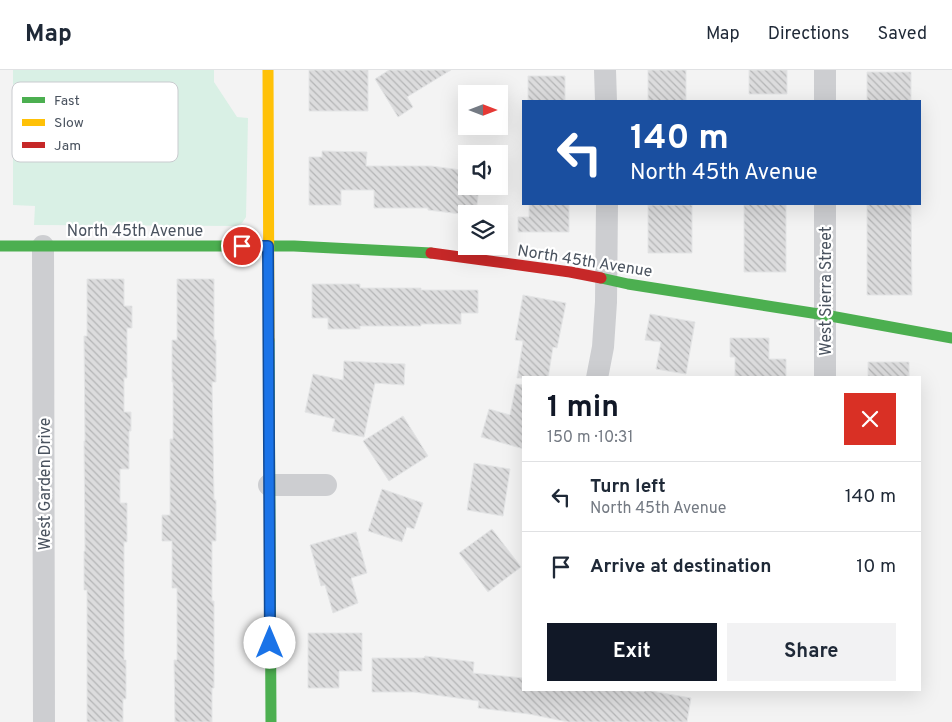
<!DOCTYPE html>
<meta charset="utf-8">
<style>
:root{--surface:#fff;--page:#f2f2f3;--text:#1f2937;--muted:#747a83;--line:#e0e1e3;--accent:#111827}
body{margin:0;font-family:Overpass,sans-serif;background:var(--page);color:var(--text);height:100vh;display:flex;flex-direction:column;font-size:19px;white-space:nowrap}
*{box-sizing:border-box;margin:0}
p{font-size:16px;color:var(--muted)}
.icon{flex:none;width:28px;height:28px;fill:none;stroke:currentColor;stroke-width:2;stroke-linecap:round;stroke-linejoin:round}
.map{position:relative;flex:1;overflow:hidden}
.details{position:absolute;left:522px;top:306px;width:399px;height:315px;display:flex;flex-direction:column;background:var(--surface);border-radius:0px;box-shadow:0 5px 20px #0002}
.details>*{flex:none}
.hud{position:absolute;left:522px;top:30px;width:399px;height:105px;border-radius:0px;box-shadow:0 5px 20px #0002;background:#1a4fa0;color:#fff;overflow:hidden}
.needle{width:32px;rotate:90deg}
.tools{position:absolute;left:458px;top:15px;display:grid;gap:10px}
.tools a{display:grid;place-items:center;width:50px;height:50px;border-radius:0px;background:var(--surface);box-shadow:0 5px 20px #0002;font-size:25px}
.pin{position:absolute;display:grid;place-items:center;width:42px;height:42px;color:#fff;margin:-21px;border:2px solid #fff;border-radius:50%;box-shadow:0 1px 5px #0007}
.me{position:absolute;width:55px;margin:-28px;rotate:0deg;stroke-linejoin:round;filter:drop-shadow(0 0 4px #0008)}
.turn{display:flex;align-items:center;gap:18px;height:105px;padding:0 25px;font-size:22px}
.turn .icon{width:65px;height:65px;stroke-width:2.5}
.turn b{display:block;font-size:35px;line-height:42px}
.round{display:grid;place-items:center;flex:none;width:52px;height:52px;border-radius:0px;background:var(--page)}
.overview{display:flex;align-items:center;justify-content:space-between;height:85px;padding:0 25px}
h1{font-size:30px;font-weight:700;line-height:38px;color:var(--accent)}
.cta{display:flex;gap:10px;margin-top:auto;padding:10px 25px}
.cta a{flex:1;height:58px;border-radius:0px;background:var(--accent);color:#fff;font-size:20px;font-weight:700;line-height:58px;text-align:center}
.cta a+a{background:var(--page);color:var(--text)}
ul{padding:0;list-style:none}
li{display:flex;align-items:center;gap:15px;height:70px;padding:0 25px;border-top:1px solid var(--line)}
li div{flex:1}
li b{display:block;font-size:19px}
li em{font-style:normal}
header{display:flex;align-items:center;gap:30px;box-sizing:border-box;height:70px;padding:0 25px;background:var(--surface);border-bottom:1px solid var(--line)}
header strong{font-size:24px}
nav{display:flex;gap:28px;margin-inline-start:auto;font-size:18px}
.map>svg:first-child{display:block}
.park{fill:#d9f0e5}
.building{fill:url(#building-back-hatch);stroke:#e4e5e6}
.lines{fill:none;stroke-linecap:round;stroke-linejoin:round}
.street{stroke:#cdced1;stroke-width:22}
.fast{stroke:#4caf50;stroke-width:11}
.slow{stroke:#ffc107;stroke-width:11}
.jam{stroke:#c62828;stroke-width:11}
.route-casing{stroke:#114b97;stroke-width:12}
.route{stroke:#1a73e8;stroke-width:9}
.labels{text-anchor:middle;stroke-width:4.5;stroke-linejoin:round;paint-order:stroke}
.street-label{font-size:16px;fill:#4a535f;stroke:#fff}
.key{fill:#fff;stroke:#c9cbcf;stroke-width:1}
.key-label{font-size:14px;fill:#4a535f}
</style>
<header>
<strong>Map</strong>
<nav><a>Map</a><a>Directions</a><a>Saved</a></nav>
</header>
<div class="map">
<svg width="952" height="652" viewBox="0 0 952 652">
<defs>
<pattern id="building-back-hatch" width="6" height="6" patternUnits="userSpaceOnUse" patternTransform="scale(1.25)"><rect width="6" height="6" fill="#dcdcdd"/><path d="M-1 5l2 2M0 0l6 6M5-1l2 2" fill="none" stroke="#b4b5b6"/></pattern>
</defs>
<rect width="100%" height="100%" fill="#f3f3f3"/>
<path class="park" d="M13 0H214V12L237 47 248 48 246 147 242 153 236 156 34 155 35 136 13 135Z"/>
<path class="building" d="M309 0H368V41H309Z
M389 0H451L407 27 413 37 398 47 375 9Z
M648 0H686V31H648Z
M749 0H787V24H749Z
M867 2H911V31H867Z
M528 6H565V31H528Z
M322 81 367 82 366 96H431L461 100 460 108 466 109V116H479L476 144H461L428 140V138H374V120H341V135H309V87H322Z
M529 134H569V162H518V147H529Z
M744 134H786V202H744Z
M867 134H911L912 225H867Z
M648 135H692V183H648Z
M87 209H124V236H132V258H127V308H124V342H131V361H129V399H120V433H127V472H124V590H126V629H123V652H87V520H84V481H85L84 371H85L84 266H87Z
M177 209H214V270H216V312H212L214 430H216V471H212V531H214V618H212V652H175L174 590H177V518H172V471H162V445H170V369H173V312H172V270H177Z
M312 214H360V218H421V220H478V243H461V254H421V256H360V259H328V248H312Z
M523 225 566 233 557 278 553 277 548 308H517L523 271 515 270Z
M650 244 695 252 686 304 656 299 661 272 645 270Z
M730 268H769V289H786V308H735V287H730Z
M344 291 405 294 404 315 375 313 364 367 332 361 335 349 305 342 313 304 343 310Z
M868 292H909V308H868Z
M516 314 524 315V379L481 367 489 339 510 345Z
M403 346 428 386 389 411 363 371Z
M474 393 510 399 503 446 467 440Z
M382 419 423 433 414 459 407 457 402 472 368 461Z
M492 459 521 497 488 522 459 483Z
M356 462 367 503 351 508 358 533 333 543 325 515 321 516 310 475Z
M308 563H362V601H339V618H308Z
M425 586 474 592 473 603 523 608 522 620H620L644 622 645 620 691 628 687 652H568L529 644 478 638 479 631 414 622H372V588H424Z"/>
<g class="lines">
<path class="street" d="M605 0 606 31
M825 0V31
M43 176 44 652
M597 308 603 277 606 232 607 134
M825 308V134
M269 415H326"/>
<path class="fast" d="M0 176H294L431 183
M601 208 628 214 825 245 952 268
M269 270 271 652"/>
<path class="slow" d="M268 0 269 270"/>
<path class="jam" d="M431 183 570 202 601 208"/>
</g>
<g class="lines">
<g class="route-casing">
<path id="route" d="M242 176H268L270 573"/>
</g>
<use href="#route" class="route"/>
</g>
<g class="labels">
<g class="street-label">
<text x="135" y="166">North 45th Avenue</text>
<text transform="translate(585 190) rotate(9)" y="6">North 45th Avenue</text>
<text transform="translate(825 221) rotate(-90)" y="6">West Sierra Street</text>
<text transform="translate(44 414) rotate(-90)" y="6">West Garden Drive</text>
</g>
</g>
<rect x="12" y="12" width="166" height="80" rx="8" class="key"/>
<rect x="22" y="27" width="23" height="6" fill="#4caf50"/>
<rect x="22" y="49" width="23" height="7" fill="#ffc107"/>
<rect x="22" y="72" width="23" height="6" fill="#c62828"/>
<g class="key-label">
<text x="54" y="35">Fast</text>
<text x="54" y="57">Slow</text>
<text x="54" y="80">Jam</text>
</g>
</svg>
<div class="tools">
<a><svg class="needle" viewBox="-14 -14 28 28"><path d="M0-13l5 13h-10z" fill="#e53935"/><path d="M0 13l5-13h-10z" fill="#747a83"/></svg></a>
<a><svg class="icon" aria-label="sound" viewBox="0 0 24 24"><path d="M4 9h4l5-4v14l-5-4H4zM17 9q2 3 0 6"/></svg></a>
<a><svg class="icon" aria-label="layers" viewBox="0 0 24 24"><path d="M12 4l9 5-9 5-9-5zM3 14l9 5 9-5"/></svg></a>
</div>
<div class="pin" style="left:242px;top:176px;background:#d93025"><svg class="icon" aria-label="arrive" viewBox="0 0 24 24"><path d="M6 21V4h12l-3 4 3 4H6"/></svg></div>
<svg class="me" style="left:270px;top:573px" viewBox="-20 -20 40 40"><circle r="19" fill="#fff"/><path d="M0-13L10 11 0 6-10 11z" fill="#1a73e8"/></svg>
<div class="hud">
<div class="turn"><svg class="icon" aria-label="left" viewBox="0 0 24 24"><path d="M17 20v-9H6M10 6l-5 5 5 5"/></svg><div><b>140 m</b>North 45th Avenue</div></div>
</div>
<section class="details">
<div class="overview"><div><h1>1 min</h1><p>150 m · 10:31</p></div><a class="round" style="background:#d93025;color:#fff"><svg class="icon" aria-label="close" viewBox="0 0 24 24"><path d="M6 6l12 12M18 6L6 18"/></svg></a></div>
<ul>
<li><svg class="icon" aria-label="left" viewBox="0 0 24 24"><path d="M17 20v-9H6M10 6l-5 5 5 5"/></svg><div><b>Turn left</b><p>North 45th Avenue</p></div><em>140 m</em></li>
<li><svg class="icon" aria-label="arrive" viewBox="0 0 24 24"><path d="M6 21V4h12l-3 4 3 4H6"/></svg><div><b>Arrive at destination</b></div><em>10 m</em></li>
</ul>
<div class="cta"><a>Exit</a><a>Share</a></div>
</section>
</div>
